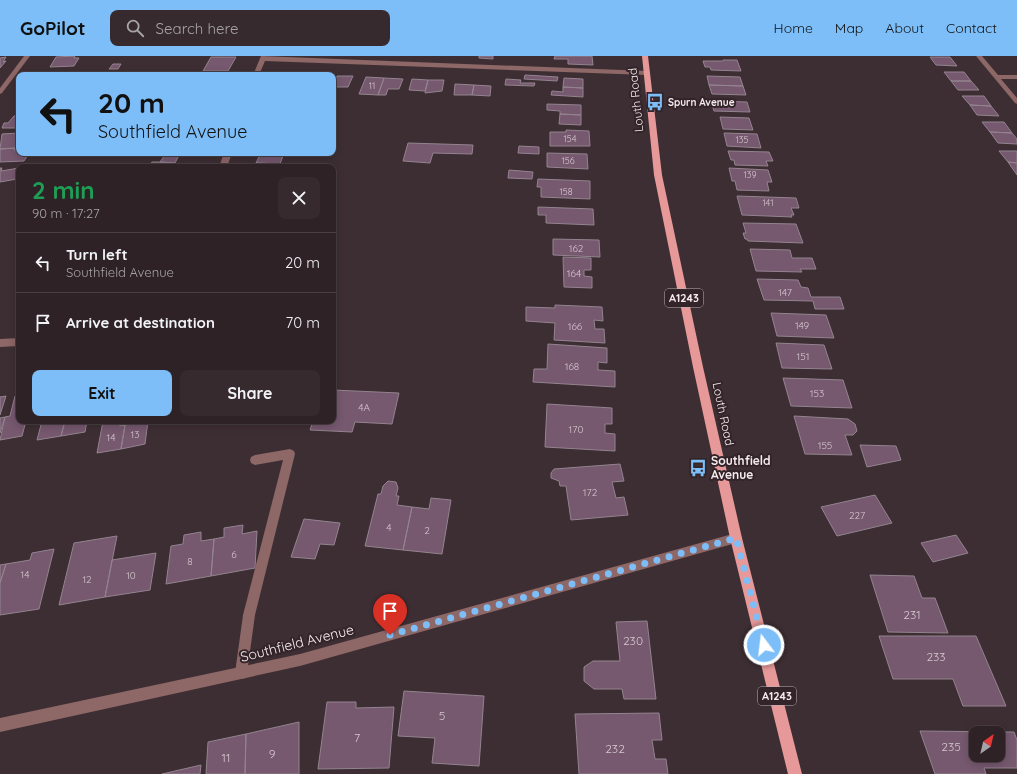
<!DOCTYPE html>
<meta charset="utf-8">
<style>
:root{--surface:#2e2226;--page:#362a2e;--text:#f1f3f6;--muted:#a7a4a7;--line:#493f43;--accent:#7dbef9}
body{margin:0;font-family:Quicksand,sans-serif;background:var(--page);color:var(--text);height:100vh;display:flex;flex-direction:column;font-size:15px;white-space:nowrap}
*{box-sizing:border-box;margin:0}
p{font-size:13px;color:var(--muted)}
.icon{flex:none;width:22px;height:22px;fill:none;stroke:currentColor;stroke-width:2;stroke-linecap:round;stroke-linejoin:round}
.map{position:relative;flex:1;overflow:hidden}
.sheet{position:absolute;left:16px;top:108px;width:320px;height:260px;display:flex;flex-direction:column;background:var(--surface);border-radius:8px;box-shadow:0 2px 10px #0003,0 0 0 1px var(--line)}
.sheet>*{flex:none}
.guide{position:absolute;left:16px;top:16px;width:320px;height:84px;border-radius:8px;box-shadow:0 2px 10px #0003,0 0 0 1px var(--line);background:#7dbef9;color:#111;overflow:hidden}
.needle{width:26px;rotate:34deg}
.fabs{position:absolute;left:969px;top:670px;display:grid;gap:8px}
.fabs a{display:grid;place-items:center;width:36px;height:36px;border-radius:8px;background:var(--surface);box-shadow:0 2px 10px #0003,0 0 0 1px var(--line);font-size:20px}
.pin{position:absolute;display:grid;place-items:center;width:34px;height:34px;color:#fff;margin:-41px -17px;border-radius:50% 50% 50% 0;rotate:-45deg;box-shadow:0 0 4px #0007}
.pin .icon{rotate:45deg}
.me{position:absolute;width:44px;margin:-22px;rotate:345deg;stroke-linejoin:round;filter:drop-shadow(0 0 3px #0008)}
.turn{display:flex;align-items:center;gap:14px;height:84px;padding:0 16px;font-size:18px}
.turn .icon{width:52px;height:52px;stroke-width:2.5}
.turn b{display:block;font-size:28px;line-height:34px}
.round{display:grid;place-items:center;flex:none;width:42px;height:42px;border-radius:8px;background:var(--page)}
.summary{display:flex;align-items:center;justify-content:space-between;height:68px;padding:0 16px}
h1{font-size:24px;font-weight:700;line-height:30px;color:#1e9e55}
.action{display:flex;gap:8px;margin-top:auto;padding:8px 16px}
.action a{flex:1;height:46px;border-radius:8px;background:var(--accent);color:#111;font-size:16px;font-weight:700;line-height:46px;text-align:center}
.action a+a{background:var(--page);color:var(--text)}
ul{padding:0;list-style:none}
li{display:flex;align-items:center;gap:12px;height:60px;padding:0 16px;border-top:1px solid var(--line)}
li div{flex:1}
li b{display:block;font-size:15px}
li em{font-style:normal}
header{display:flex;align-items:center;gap:24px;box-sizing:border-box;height:56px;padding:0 20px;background:var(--accent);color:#111}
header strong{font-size:19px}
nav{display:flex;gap:22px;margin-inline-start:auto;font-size:14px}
.search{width:280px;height:36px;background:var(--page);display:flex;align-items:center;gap:10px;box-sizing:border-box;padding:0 14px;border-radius:8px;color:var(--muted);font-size:15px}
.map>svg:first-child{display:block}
.building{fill:#76586f;stroke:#93848f;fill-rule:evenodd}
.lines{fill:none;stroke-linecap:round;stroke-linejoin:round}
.lane{fill:#8e6767;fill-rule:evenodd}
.street{fill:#8e6767;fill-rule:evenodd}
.primary{fill:#e79899;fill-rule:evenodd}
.route{stroke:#7dbef9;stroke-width:7;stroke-dasharray:0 12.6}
.labels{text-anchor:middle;stroke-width:4;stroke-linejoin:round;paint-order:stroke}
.far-number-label{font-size:9px;fill:#d6c7cf}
.far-poi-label{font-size:10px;font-weight:bold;fill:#f6ecef;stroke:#332429;text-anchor:start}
.number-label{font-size:10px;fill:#d6c7cf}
.shield{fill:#332429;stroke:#bcb0b4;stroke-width:1}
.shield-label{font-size:11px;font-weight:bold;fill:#f6ecef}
.street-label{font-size:12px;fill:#f6ecef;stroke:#332429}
.poi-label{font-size:12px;font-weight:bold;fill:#f6ecef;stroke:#332429;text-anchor:start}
.near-number-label{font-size:12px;fill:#d6c7cf}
.near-street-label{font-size:14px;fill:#f6ecef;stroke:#332429}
</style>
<header>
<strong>GoPilot</strong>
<div class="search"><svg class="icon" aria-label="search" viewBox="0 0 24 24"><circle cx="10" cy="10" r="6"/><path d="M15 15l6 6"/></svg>Search here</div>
<nav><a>Home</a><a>Map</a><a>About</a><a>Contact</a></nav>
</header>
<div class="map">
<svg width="1017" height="718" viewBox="0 0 1017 718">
<rect width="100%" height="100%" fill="#3d2e33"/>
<path class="building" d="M75 0 74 2H79L74 10 50 11 56 1Z
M479 0H493V3L479 2Z
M555 0H592L593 9 568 8V3H554Z
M6 1 3 6 6 5 0 12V2Z
M211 1H236L228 15H203Z
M930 1H950L957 10 936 9Z
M723 4H737L741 15 711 14 710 11H705L703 5H723Z
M113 8H121L118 13H109Z
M944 16H964L971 25H951Z
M525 19 558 21 557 25 524 23Z
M337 20H353L348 31H333Z
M707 20 740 21 743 30 709 29Z
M366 21 384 22 378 39 359 38Z
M384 22 403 23 399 33H388L386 39H378Z
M564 22 583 23V32L563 31Z
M412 23 428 24 425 35 409 34Z
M506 23 521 24 520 27H535L534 30 505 29Z
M428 24H444L442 35 425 37Z
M951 25H971L979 34H958Z
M455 28 474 29 472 39H454Z
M474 29 491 30 490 40 472 39Z
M709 29 743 30 746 39 712 38Z
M563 31 583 32V41L551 39 552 35 563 36Z
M962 40H984L991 50 970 49Z
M711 45 747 46 750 56 714 55Z
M547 48 581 49V59L560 58V55L547 54Z
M970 49 991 50 999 60 977 59Z
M560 58 581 59V69L559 68Z
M19 59V72H2L4 67H8L14 60Z
M720 61 749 62 753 74 723 73Z
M982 66H1004L1012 77 990 76Z
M566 74 589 75 590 90H550V76H566Z
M990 76 1012 77 1017 83V88L998 87Z
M19 77V87L16 92 0 93 2 78Z
M724 77 757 78 761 92 727 90Z
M408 87 473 89 472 98 433 97 430 107 403 105Z
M519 90 539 91V98L518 97Z
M16 92 14 94H19V97H29L24 105 0 106V93Z
M728 95 769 96 773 105H766L768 110 735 109 734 104H731Z
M999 95H1017V107L1008 106Z
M158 97H181L179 99 157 98Z
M261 97H284L280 108 256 107Z
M547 97 587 98 588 113 547 111Z
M165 99H179L175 107 160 106Z
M152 106H160L175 107 172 111H148Z
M1008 106 1017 107V119Z
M256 107 280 108 278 111H254Z
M0 112H2L1 115 19 112 17 123 0 126Z
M729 112 768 114 772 126H767L769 135 737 134 735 125H732Z
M509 114 533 116 532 123 508 122Z
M538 123 590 125V143L541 141V131H537Z
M737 140 796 142 799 152H791L794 159H791L792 161 742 159Z
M538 151 593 153 594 169 546 167V159H538Z
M743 167 796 168 803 187 748 185 747 183H745L743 177H746Z
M553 183 599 184 600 201 553 199Z
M750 193 790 194 792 202H812L816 213H800L802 216 756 215Z
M563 201 591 202V214H584V220L592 221V232L564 231Z
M757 223 798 224 801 231 808 232 811 241H840L844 253H815L813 245 764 244Z
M555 249 602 251 603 265 594 264 595 273H604L605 287 554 284 555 267 526 265V251L555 252Z
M771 257 826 259 834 282 777 280Z
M776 287 824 289 832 313 782 312Z
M548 288 607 292V307L598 306V314L615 315V331L533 326 534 313H547Z
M783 322 843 324 852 352 791 350Z
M333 334 399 337 392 368 355 366 352 376 310 374 313 365H333Z
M19 339V365H26L22 380 0 384 5 361 10 360 15 340Z
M6 340 0 359V341Z
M547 348 612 352V368H605V377L615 378V395L545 391Z
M794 360 848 363 855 368 857 375 853 379H845L852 399 805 398Z
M5 361 0 377V362Z
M42 365H65L61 380 37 384Z
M65 365H87L85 376 61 380Z
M103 365H120V370L125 369 121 393 97 397Z
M131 365H148L145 388 121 393 125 369 130 368Z
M860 389 896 390 901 404 867 411Z
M620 408 624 425 612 426 616 442 624 441 628 459 571 464 566 430H560L559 425 551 422V417L554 413Z
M388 425 396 426 398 432 396 440H399L397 449 412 451 403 494 365 490 378 438H381L383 430Z
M875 439 892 467 837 480 821 451Z
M431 442 451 444 442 498 403 494 412 451 429 453Z
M304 463 340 467 334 489 320 488 315 503 291 501Z
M243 469 242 478 257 475 255 512 211 520 214 483 224 481V472Z
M201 476V485L214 483 211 520 166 528 171 490 183 488 184 479Z
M956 479 968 497 933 506 921 487Z
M117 480 105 541 59 549 74 487Z
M54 493 39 553 0 559V527L6 508 30 504 32 497Z
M156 497 150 534 105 541 112 504Z
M6 508 0 527V509Z
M870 519 914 520 922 542H935L948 577 888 576Z
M647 565 656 643H624L622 633H594L584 625V611L593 605H620L616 566Z
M879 580H976L1006 650H963L953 623H893Z
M404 635 484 640 479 710 432 707 435 682 398 680Z
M327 646H356V652L394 651 389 712 318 713Z
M659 657 662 684H652L655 703H666L668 718H579L575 658Z
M299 666V718H245L246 678Z
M920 675 1014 676 1017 684V712H984L986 718H935ZM976 677H998V699H976Z
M246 678 245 718H206L208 686Z
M201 709 200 718H162Z"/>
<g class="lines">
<path class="lane" d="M290 393 294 395 295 398 255 559 247 617 246 622 241 623 236 622 235 617 243 559 283 404 255 409 251 407 250 404 251 401 255 399Z"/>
<path class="street" d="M24 0H30L2 37 0 38V32Z
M261 0 647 15 650 17 647 19 265 5 259 19H253Z
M976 0H982L998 19H1017V23H1001L1017 42V48L1015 47Z
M224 97H232L227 111H219Z
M19 282V290L0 291V283Z
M736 477 740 478 742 482 740 486 736 487 300 610 0 676V662L300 598Z"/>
<path class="primary" d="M642 0H648L662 119 703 311 742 482 802 718H788L730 482 693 311 654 119Z"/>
</g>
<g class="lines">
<path class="route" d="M390 579 736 482 764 589"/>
</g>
<defs>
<g id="bus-bare" transform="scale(1.38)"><path d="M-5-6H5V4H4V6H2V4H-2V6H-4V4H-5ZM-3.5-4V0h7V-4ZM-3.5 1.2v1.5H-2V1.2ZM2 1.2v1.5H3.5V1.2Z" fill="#7dbef9" stroke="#332429" stroke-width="2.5" paint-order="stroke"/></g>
</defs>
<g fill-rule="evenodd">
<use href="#bus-bare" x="655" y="46"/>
<use href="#bus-bare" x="698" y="412"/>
</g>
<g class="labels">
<g class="far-number-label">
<text x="372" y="33">11</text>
<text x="570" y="86">154</text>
<text x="742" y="87">135</text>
<text x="568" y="108">156</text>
<text x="750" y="122">139</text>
<text x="566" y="139">158</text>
<text x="768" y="150">141</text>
</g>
<g class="far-poi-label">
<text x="668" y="50">Spurn Avenue</text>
</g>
<g class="number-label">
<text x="576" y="196">162</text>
<text x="574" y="221">164</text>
<text x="785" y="240">147</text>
<text x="802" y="273">149</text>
<text x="575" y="274">166</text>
<text x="803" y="304">151</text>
<text x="572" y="314">168</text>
<text x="817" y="341">153</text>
<text x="364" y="355">4A</text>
<text x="576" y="377">170</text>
<text x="135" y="382">13</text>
<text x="111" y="385">14</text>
<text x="825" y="393">155</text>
<text x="590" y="440">172</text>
<text x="857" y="463">227</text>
<text x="389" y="475">4</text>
<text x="427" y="478">2</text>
<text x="234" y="502">6</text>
<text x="190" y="509">8</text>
<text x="25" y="522">14</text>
<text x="131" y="523">10</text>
<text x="87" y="527">12</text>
</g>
<g class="shield">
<rect x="665" y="233" width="38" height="18" rx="3"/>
<rect x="758" y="631" width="38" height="18" rx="3"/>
</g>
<g class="shield-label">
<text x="684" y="246">A1243</text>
<text x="777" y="644">A1243</text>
</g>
<g class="street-label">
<text transform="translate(636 44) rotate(-96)" y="4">Louth Road</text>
<text transform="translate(723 358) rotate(78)" y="4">Louth Road</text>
</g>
<g class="poi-label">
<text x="711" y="409">Southfield<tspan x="711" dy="14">Avenue</tspan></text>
</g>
<g class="near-number-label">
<text x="912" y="563">231</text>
<text x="633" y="589">230</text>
<text x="936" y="605">233</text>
<text x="442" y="664">5</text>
<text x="357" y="686">7</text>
<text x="951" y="695">235</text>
<text x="615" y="697">232</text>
<text x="272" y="702">9</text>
<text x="226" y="706">11</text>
</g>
<g class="near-street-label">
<text transform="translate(297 587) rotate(-14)" y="5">Southfield Avenue</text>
</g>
</g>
</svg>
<div class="fabs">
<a><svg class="needle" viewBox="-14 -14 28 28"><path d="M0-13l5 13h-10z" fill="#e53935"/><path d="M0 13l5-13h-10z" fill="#a7a4a7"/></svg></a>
</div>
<div class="pin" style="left:390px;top:579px;background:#d93025"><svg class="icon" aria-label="arrive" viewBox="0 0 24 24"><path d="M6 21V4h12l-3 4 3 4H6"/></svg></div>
<svg class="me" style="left:764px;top:589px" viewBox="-20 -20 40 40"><circle r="17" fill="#7dbef9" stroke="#fff" stroke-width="3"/><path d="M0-11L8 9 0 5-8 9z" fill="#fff"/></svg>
<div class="guide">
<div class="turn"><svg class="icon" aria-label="left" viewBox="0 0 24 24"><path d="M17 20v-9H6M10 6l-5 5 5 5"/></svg><div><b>20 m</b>Southfield Avenue</div></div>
</div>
<section class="sheet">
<div class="summary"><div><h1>2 min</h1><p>90 m · 17:27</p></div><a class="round"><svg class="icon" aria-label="close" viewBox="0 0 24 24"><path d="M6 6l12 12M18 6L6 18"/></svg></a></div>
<ul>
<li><svg class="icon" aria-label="left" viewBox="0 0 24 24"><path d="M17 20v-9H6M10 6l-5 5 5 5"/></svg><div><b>Turn left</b><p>Southfield Avenue</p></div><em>20 m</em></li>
<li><svg class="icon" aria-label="arrive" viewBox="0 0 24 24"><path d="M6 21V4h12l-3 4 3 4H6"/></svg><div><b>Arrive at destination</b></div><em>70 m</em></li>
</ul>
<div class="action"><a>Exit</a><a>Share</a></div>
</section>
</div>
